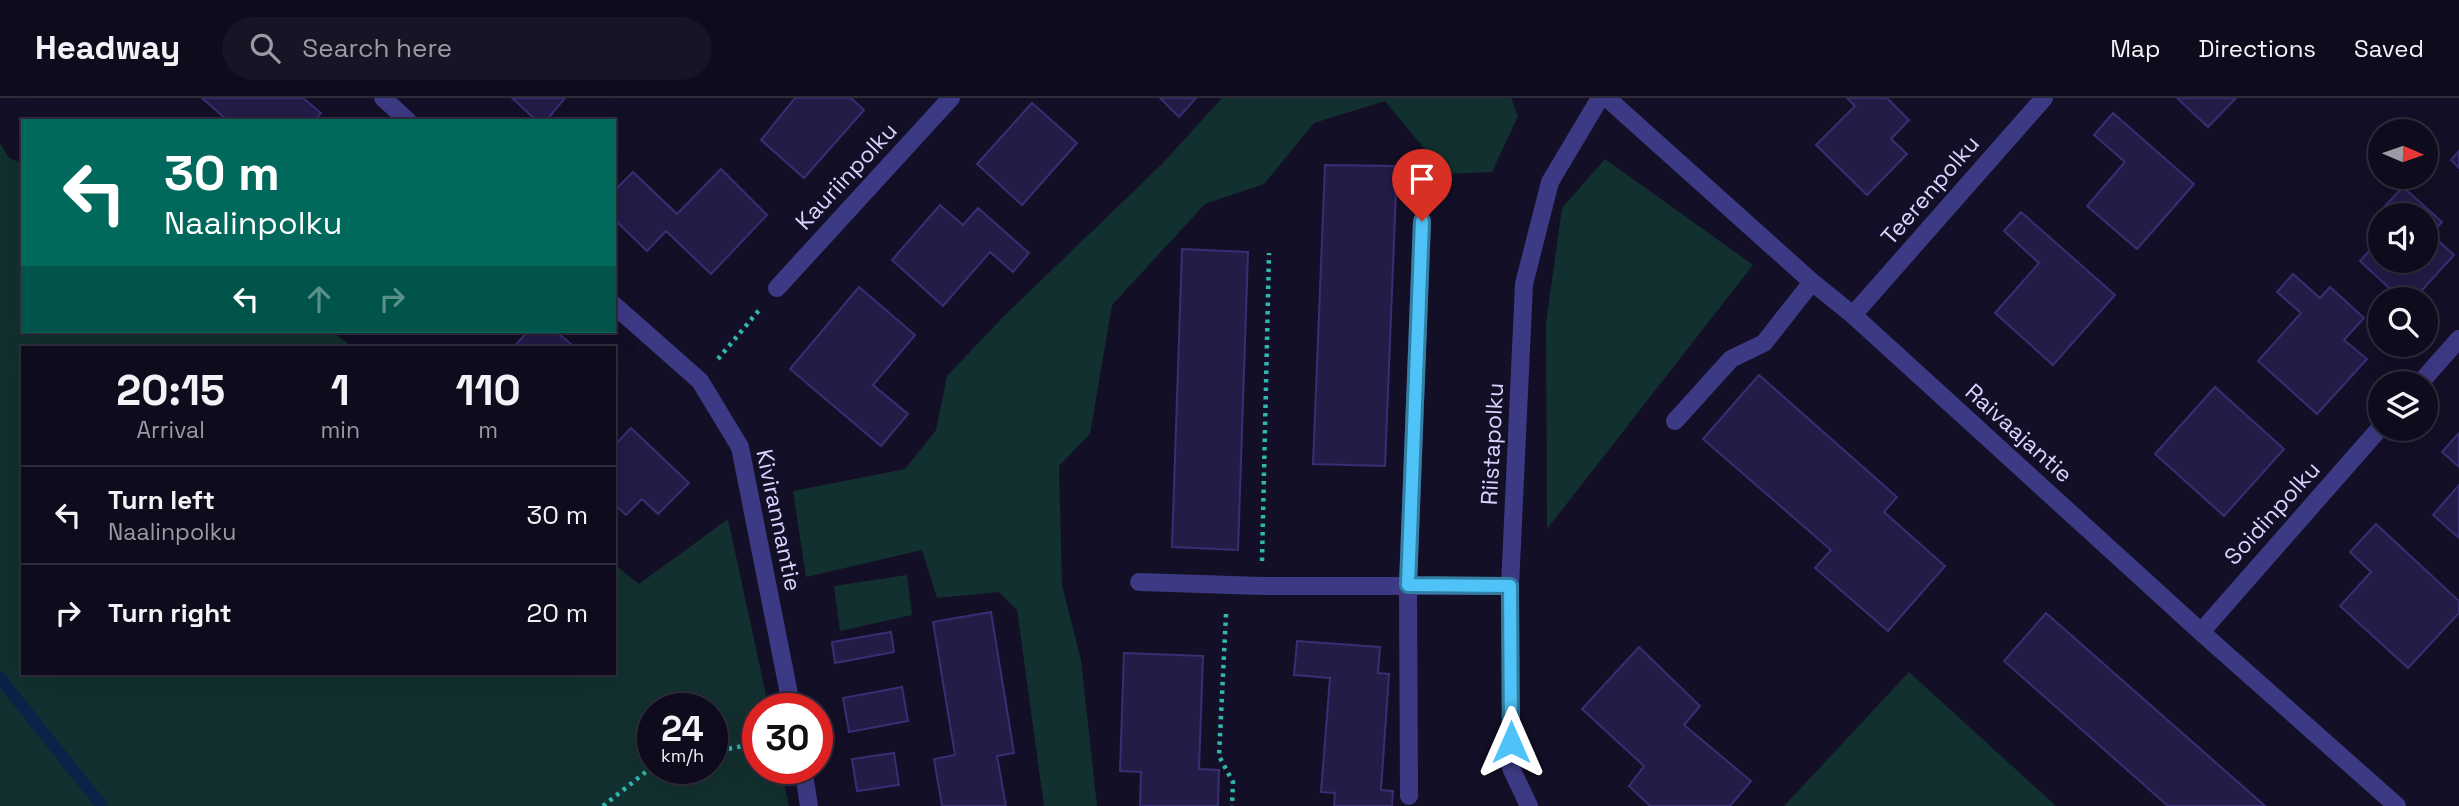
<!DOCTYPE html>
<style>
:root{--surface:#0e0b1c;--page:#171425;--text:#f1f3f6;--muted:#9b9ba3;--line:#2e2b3b}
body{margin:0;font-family:"Space Grotesk",sans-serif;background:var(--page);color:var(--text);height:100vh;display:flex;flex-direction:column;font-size:26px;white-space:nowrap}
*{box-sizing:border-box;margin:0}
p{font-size:23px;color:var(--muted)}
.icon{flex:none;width:38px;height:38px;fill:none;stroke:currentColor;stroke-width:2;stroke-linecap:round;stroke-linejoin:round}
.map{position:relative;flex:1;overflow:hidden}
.drawer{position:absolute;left:21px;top:248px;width:595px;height:329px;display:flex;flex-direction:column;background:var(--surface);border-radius:0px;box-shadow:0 7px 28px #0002,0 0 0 2px var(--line)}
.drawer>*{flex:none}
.top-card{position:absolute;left:21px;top:21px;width:595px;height:214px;border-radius:0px;box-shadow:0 7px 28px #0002,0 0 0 2px var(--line);background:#00695c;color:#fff;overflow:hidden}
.needle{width:46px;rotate:92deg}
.buttons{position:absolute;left:2368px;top:21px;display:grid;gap:14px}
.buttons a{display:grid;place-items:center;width:70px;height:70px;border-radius:50%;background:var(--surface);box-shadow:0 7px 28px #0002,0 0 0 2px var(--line);font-size:35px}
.speed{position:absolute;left:637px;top:595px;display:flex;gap:14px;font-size:35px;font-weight:700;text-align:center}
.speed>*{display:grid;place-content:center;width:91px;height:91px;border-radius:50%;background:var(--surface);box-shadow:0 7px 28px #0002,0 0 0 2px var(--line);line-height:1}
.speed small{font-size:18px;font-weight:400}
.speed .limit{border:10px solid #d22;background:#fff;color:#111}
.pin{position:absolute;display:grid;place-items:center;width:60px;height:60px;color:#fff;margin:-72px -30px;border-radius:50% 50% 50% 0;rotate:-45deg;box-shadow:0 0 7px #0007}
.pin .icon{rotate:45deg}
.me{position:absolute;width:77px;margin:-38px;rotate:0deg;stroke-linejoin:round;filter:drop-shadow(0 0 5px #0008)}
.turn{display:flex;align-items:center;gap:24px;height:147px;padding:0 28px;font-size:32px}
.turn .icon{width:91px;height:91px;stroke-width:2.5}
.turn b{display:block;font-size:49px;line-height:60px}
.lanes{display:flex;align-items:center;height:66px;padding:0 28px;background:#0003;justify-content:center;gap:35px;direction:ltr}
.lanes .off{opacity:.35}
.eta{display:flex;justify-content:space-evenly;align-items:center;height:119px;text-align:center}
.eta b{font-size:42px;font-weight:700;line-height:49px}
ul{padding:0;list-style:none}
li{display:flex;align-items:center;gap:21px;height:98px;padding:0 28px;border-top:2px solid var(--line)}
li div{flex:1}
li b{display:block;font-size:26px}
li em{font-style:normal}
header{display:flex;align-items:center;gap:42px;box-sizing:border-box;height:98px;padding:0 35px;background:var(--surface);border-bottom:2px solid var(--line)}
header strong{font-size:33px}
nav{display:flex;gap:38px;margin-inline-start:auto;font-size:24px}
.search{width:490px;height:63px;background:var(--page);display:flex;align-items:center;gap:18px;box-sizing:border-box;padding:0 24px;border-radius:38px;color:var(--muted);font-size:26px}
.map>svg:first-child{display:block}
.green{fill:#12302f;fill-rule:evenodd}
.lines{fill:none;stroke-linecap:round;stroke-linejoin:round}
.stream{stroke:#0c2248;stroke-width:12}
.building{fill:#241b47;stroke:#3b2d73;stroke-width:2}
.path{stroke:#2fb8b0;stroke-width:4.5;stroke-dasharray:3.5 5;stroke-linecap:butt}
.service{stroke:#3d3a85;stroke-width:18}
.minor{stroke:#3d3a85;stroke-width:18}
.route-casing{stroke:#337fa1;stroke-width:18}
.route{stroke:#4fc3f7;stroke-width:12}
.labels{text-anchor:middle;stroke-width:6;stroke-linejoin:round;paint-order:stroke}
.street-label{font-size:23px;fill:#d9d4ff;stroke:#130f26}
</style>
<header>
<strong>Headway</strong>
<div class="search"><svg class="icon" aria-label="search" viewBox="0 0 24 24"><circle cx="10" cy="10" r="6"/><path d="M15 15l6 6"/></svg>Search here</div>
<nav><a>Map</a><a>Directions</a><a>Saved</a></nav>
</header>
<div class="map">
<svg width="2459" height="708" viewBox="0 0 2459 708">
<rect width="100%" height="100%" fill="#130f26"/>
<path class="green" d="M1222 0H1511L1518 18 1492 74 1445 76 1385 3 1314 25 1264 86 1205 106 1112 207 1090 336 1059 368 1062 487 1081 562 1097 708H1044L1017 512 999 494 937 500 922 452 806 479 793 393 905 371 936 332 947 278 1003 219 1162 66Z
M0 45 9 60 23 66V233H332L353 250H23V576H614V466L639 486 728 421 769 611H758V670H781L789 708H0ZM653 611H712V670H653Z
M1605 61 1753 167 1547 431 1546 225 1562 110Z
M907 477 912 517 840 533 834 488Z
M1909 574 2056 708H1784Z"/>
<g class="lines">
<path class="stream" d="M0 580 102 708"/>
</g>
<path class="building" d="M202 0H303L321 15 314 23H228Z
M512 0H565L546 23H537Z
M795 0H851L864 12 804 80 761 42Z
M1160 0H1196L1179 19Z
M1847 0H1887L1909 22 1891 41 1907 56 1867 97 1816 47 1855 8Z
M2177 0H2236L2208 29Z
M1032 5 1077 45 1022 107 977 66Z
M2113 15 2194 86 2137 151 2087 108 2125 64 2094 37Z
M2459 53V70L2451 62Z
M1325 67 1397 68 1385 368 1313 366Z
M721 71 767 117 711 176 666 133 647 153 614 121V93L633 74 677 116Z
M2403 89 2442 124 2431 136 2454 157 2414 201H2401L2360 163 2380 141V163H2426V117H2396L2385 108Z
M940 107 963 127 978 110 1029 155 1013 174 990 154 943 208 892 162Z
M2021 114 2115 197 2053 267 1995 215 2039 165 2004 133Z
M1182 151 1248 154 1238 452 1172 449Z
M2293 176 2320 200 2330 189 2364 220 2344 242 2367 261 2317 316 2258 263 2301 215 2277 194Z
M859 189 915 237 873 287 908 316 881 348 790 271Z
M528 233H555L576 250H513Z
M1759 277 1897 399 1884 414 1945 468 1888 533 1815 470 1831 452 1703 341Z
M2215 289 2284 351 2224 418 2155 356Z
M631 330 689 385 658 416 642 401 626 417 614 406V348Z
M2459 335V369L2442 354Z
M2459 387V440L2433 417Z
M2376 426 2459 503V515L2408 570 2340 508 2371 474 2350 454Z
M991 514 1014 655 997 658 1006 708H942L934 661 955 657 933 524Z
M2046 515 2265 708H2168L2004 563Z
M891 534 894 554 835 565 832 544Z
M1297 543 1380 549 1378 575 1389 576 1381 692 1393 693 1392 708H1334L1335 695 1321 694 1330 580 1294 577Z
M1639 549 1700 608 1684 627 1751 683 1730 708H1650L1629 688 1644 668 1582 611Z
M1124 555 1203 558 1199 671 1219 672 1218 708H1140L1141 674 1120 673Z
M902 589 908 623 849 634 843 600Z
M894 655 899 687 857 693 852 661Z"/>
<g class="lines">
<path class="path" d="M718 261 760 211
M1262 463 1269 155
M1226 516 1219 658 1233 684 1232 708
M712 654 758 645
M603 708 647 673 655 670"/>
<path class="service" d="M1675 323 1731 261 1764 245 1812 184
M1139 484 1262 488
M1409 698 1408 487 1422 123"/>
<path class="minor" d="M383 0 408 23
M1607 0 1812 184 1853 217 2201 534 2397 708
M777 190 951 0
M614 207 700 283 740 349 792 611
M1853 217 2044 0
M2420 285 2459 241
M1262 488H1510
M2201 534 2380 330
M803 670 809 708
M1529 708 1511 670 1510 488 1524 186 1550 84 1600 0"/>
</g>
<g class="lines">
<g class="route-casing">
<path id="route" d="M1422 123 1408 487 1510 488 1511 644"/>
</g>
<use href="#route" class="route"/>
</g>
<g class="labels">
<g class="street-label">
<text transform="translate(846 78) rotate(-47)" y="8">Kauriinpolku</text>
<text transform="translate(1930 92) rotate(-49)" y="8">Teerenpolku</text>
<text transform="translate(2019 335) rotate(42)" y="8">Raivaajantie</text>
<text transform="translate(1492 346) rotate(-87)" y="8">Riistapolku</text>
<text transform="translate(2272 415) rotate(-48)" y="8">Soidinpolku</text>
<text transform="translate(779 422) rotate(78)" y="8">Kivirannantie</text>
</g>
</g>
</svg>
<div class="buttons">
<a><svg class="needle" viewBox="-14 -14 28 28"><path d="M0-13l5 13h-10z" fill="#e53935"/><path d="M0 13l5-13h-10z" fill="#9b9ba3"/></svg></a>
<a><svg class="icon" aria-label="sound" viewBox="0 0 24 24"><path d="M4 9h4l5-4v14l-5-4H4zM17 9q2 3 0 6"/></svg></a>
<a><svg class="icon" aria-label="search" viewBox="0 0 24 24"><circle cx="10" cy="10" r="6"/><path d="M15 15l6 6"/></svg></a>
<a><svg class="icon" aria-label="layers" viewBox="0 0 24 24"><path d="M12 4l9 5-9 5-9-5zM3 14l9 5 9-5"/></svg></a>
</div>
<div class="speed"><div>24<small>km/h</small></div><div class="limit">30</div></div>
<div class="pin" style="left:1422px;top:123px;background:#d93025"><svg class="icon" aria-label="arrive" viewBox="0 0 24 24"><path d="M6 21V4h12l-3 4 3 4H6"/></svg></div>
<svg class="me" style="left:1511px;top:644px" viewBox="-20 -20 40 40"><path d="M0-17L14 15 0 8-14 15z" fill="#4fc3f7" stroke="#fff" stroke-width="4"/></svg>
<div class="top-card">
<div class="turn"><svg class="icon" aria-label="left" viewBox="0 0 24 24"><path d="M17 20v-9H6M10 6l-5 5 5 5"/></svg><div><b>30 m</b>Naalinpolku</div></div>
<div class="lanes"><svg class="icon" aria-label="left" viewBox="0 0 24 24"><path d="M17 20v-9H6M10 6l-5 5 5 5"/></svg><svg class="icon off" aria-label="ahead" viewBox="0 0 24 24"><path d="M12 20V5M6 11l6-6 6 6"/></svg><svg class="icon off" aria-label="right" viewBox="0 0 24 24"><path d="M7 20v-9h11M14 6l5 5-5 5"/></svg></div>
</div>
<section class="drawer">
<div class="eta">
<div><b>20:15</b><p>Arrival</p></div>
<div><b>1</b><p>min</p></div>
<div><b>110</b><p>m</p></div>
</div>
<ul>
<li><svg class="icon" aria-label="left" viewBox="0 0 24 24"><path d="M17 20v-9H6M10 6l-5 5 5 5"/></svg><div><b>Turn left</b><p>Naalinpolku</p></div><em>30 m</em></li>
<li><svg class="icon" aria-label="right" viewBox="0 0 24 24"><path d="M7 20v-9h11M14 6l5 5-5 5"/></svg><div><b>Turn right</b></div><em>20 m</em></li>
</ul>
</section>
</div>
